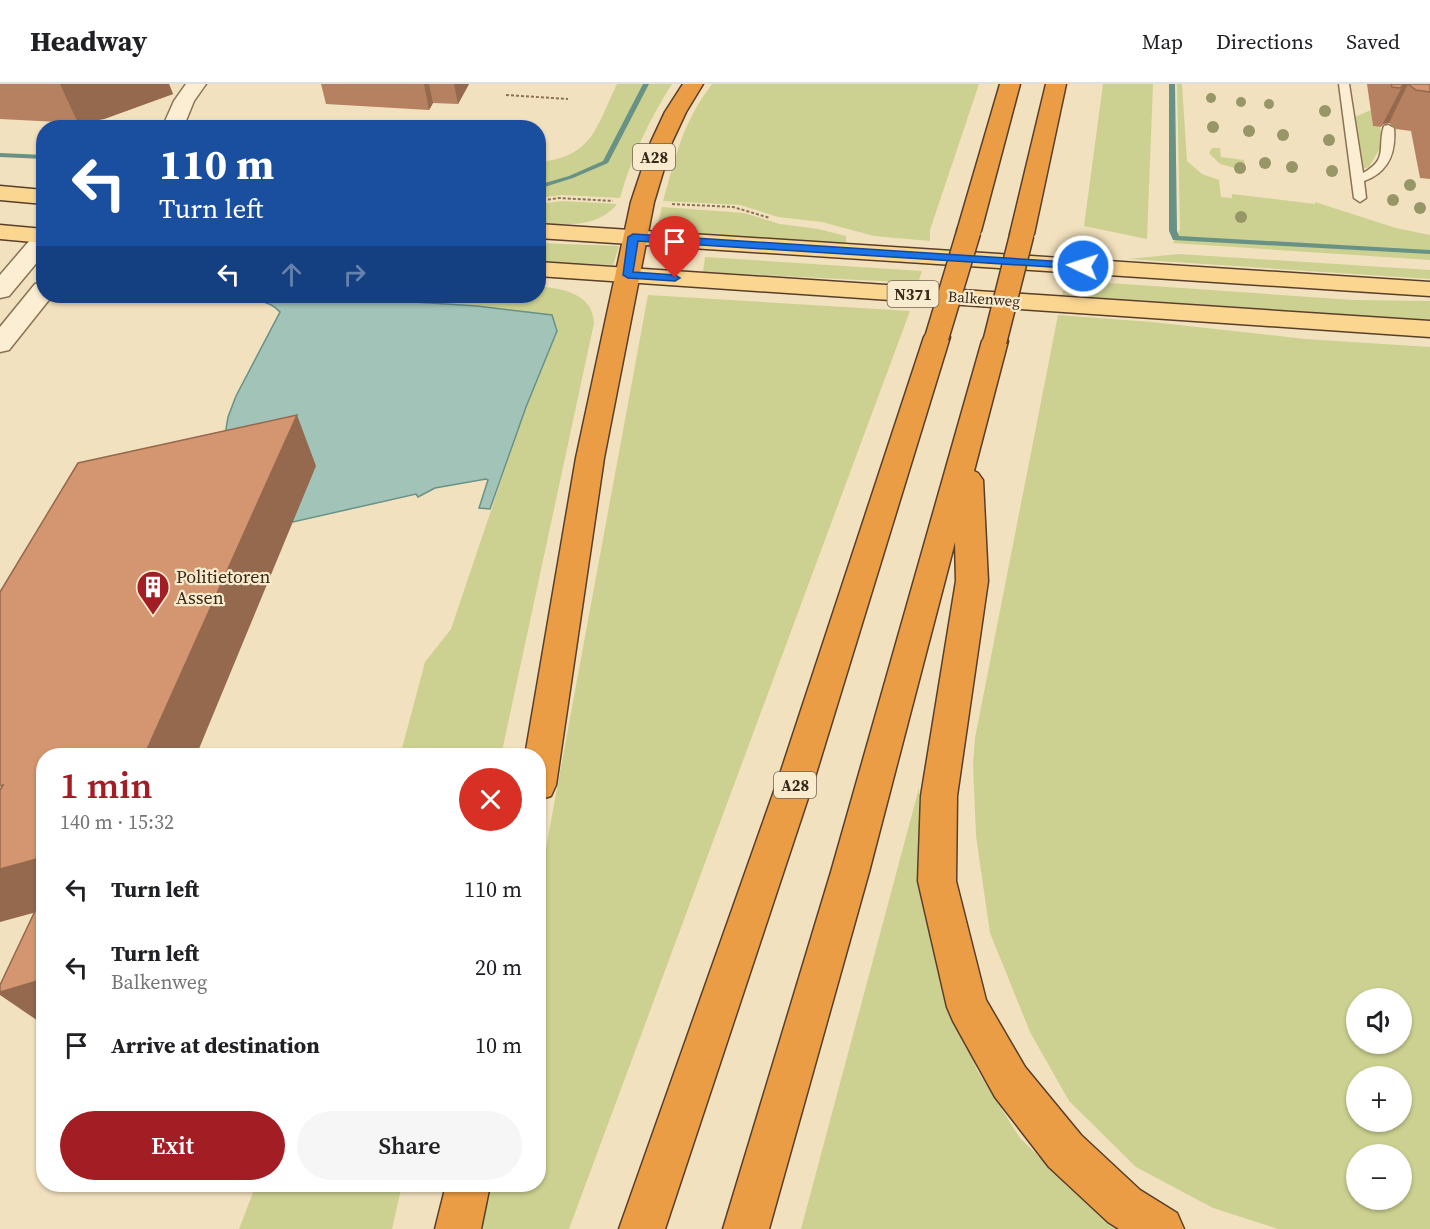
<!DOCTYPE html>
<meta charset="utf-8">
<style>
:root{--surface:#fff;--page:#f6f6f6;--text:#202124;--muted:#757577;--line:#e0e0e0;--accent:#a21e24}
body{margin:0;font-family:"Source Serif 4",serif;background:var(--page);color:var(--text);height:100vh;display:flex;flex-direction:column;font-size:22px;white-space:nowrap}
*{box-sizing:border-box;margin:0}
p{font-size:20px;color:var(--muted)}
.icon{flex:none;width:33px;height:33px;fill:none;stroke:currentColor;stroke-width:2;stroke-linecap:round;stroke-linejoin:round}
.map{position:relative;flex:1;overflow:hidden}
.side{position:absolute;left:36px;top:664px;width:510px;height:444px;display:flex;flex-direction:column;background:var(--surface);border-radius:24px;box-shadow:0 2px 4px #0004}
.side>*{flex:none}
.hud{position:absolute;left:36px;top:36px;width:510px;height:183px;border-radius:24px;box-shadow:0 2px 4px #0004;background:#1a4fa0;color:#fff;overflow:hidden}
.tools{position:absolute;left:1346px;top:904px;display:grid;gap:12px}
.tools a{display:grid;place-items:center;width:66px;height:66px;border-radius:50%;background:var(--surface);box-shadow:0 2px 4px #0004;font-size:30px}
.pin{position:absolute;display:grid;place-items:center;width:51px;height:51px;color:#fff;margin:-62px -26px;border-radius:50% 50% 50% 0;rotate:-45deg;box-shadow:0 0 6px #0007}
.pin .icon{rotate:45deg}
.me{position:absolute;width:66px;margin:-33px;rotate:274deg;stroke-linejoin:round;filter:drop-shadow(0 0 4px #0008)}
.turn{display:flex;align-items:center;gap:21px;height:126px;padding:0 24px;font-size:27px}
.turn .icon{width:78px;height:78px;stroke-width:2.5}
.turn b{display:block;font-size:42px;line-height:51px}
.lanes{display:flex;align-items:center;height:57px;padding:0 24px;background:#0003;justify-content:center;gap:30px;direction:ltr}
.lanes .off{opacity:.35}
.round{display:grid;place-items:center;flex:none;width:63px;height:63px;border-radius:32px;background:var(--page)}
.headline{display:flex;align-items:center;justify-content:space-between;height:102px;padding:0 24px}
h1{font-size:36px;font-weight:600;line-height:45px;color:var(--accent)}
.cta{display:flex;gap:12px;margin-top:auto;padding:12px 24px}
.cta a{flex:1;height:69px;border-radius:36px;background:var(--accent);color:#fff;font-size:24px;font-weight:600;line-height:69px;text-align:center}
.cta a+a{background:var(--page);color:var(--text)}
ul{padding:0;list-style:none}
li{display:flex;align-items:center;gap:18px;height:78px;padding:0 24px}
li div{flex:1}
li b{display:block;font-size:22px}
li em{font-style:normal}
header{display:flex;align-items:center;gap:36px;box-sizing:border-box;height:84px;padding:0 30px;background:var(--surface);border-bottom:2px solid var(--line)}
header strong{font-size:28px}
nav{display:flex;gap:33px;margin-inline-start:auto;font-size:21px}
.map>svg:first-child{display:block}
.green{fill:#ccd191;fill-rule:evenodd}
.water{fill:#a2c3b8;stroke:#689286;stroke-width:1.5}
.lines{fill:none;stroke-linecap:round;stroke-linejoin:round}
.stream{fill:#689286;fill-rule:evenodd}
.service-casing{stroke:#8c7155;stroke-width:3}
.minor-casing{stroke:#8c7155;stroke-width:3}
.primary-casing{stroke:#593e2a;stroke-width:3}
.motorway-casing{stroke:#593e2a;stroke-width:3}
.path{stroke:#8c7155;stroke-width:2;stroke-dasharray:3 2;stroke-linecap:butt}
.service{fill:#fceed2;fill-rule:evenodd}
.minor{fill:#fceed2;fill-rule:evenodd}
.primary{fill:#fad691;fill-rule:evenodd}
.motorway{fill:#eb9d45;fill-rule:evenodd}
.motorway-bridge-casing{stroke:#593e2a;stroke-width:26;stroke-linecap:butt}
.motorway-bridge{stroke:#eb9d45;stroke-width:23}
.tree{fill:#979667}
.wall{fill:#b68160}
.shaded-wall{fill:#94694e}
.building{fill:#d49670;stroke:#94694e;stroke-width:1.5}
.route{fill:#1a73e8;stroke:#114b97;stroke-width:1.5}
.labels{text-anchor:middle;stroke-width:4.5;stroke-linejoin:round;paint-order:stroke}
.far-street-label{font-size:15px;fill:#3a291b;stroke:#f9ebce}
.shield{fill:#f9ebce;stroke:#736351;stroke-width:1.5}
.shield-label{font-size:16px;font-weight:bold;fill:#3a291b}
.poi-label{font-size:18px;fill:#3a291b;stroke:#f9ebce;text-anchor:start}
</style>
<header>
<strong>Headway</strong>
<nav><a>Map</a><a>Directions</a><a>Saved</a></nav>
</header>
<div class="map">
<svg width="1430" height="1145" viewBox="0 0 1430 1145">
<rect width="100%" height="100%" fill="#f2e1be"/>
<path class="green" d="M617 0H672C649 36 631 74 620 114L562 111 539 114V78C593 73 596 43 617 0Z
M712 0H979L930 146V157L874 152 822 138 778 133 740 121 663 117C677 69 681 42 712 0Z
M1103 0H1153L1147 155 1084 142Z
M1177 0H1182L1187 77 1202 90 1219 96 1221 113 1232 114V110L1315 120V118L1396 144 1430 151V176L1173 159 1180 145Z
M1371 26 1373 42 1380 43 1383 59 1369 83 1363 85 1355 33Z
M1212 64H1220L1221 73 1244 76 1246 87 1220 80 1209 69Z
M562 117 617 120C598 144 565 141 539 139V120Z
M662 123 744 129 780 140 818 145 846 152V159L656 147Z
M539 159 619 162 613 181 539 177Z
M1179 170 1430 186V195L1128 175Z
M705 173 922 187 918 199 703 188Z
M1066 196 1353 216 1430 217V236L1062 211Z
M539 202C562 205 593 209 594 239L501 672H400L425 578 451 545 526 323 557 247 552 231 477 222 320 212H538Z
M648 211 910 227 569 1145H475L483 1101H538L539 802Z
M1058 231 1152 238 1305 255 1430 263V1145H1278L1213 1124 1136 1083 1069 1017 1030 948 990 849 976 752 973 681 975 654ZM1356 915H1401V960H1356ZM1356 993H1401V1038H1356ZM1356 1071H1401V1116H1356Z
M919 704 920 782 942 900 977 986 1020 1054 1078 1111 1124 1145H801Z
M256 1101H402L392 1145H239Z"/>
<path class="water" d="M200 212H320L477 222 552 231 557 247 526 323 490 425 479 424 488 396 486 395 435 404 418 413 416 410 293 438 225 351 228 333 236 312 280 228C265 210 223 213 200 212Z"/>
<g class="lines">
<path class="stream" d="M643 0H649L608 79 573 94 538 105V101L569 92 603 77Z
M1169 0H1175L1177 147 1179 152 1430 166V170L1173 156 1169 147Z
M0 69 44 71V75L0 73Z"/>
<g class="service-casing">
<path id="service" d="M1339 0H1349L1363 89C1389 75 1377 63 1384 42L1388 41 1394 44C1396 69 1389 88 1364 97L1366 114 1360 118 1354 114Z"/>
</g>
<g class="minor-casing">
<path id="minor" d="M186 0H206L194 17 183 44H162L174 17Z
M44 147V170L9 212 0 214V191L36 149Z
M44 198V212H52L9 266 0 268V243L35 200Z"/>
</g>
<g class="primary-casing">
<path id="primary" d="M0 102 44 106V120L0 116Z
M538 140 1430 198V212L538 154Z
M0 141 44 145V159L0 155Z
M538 178 1430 237V253L538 192Z"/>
</g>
<g class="motorway-casing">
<path id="motorway" d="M683 0H703L686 28 672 58 654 118 604 374 556 701 551 712 538 716V672H525L576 374 631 118 651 58 665 28Z
M1000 0H1020L981 147 977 152 969 154 961 152 957 147Z
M1046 0H1066L1034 150 1030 155 1022 157 1014 155 1010 150Z
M937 245 946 247 950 253 815 693 665 1145H619L779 693 924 253 928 247Z
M995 249 1004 251 1008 257 974 387 978 389 983 396 988 497 957 712 956 797 986 916 1025 983 1081 1051 1140 1106 1177 1129 1184 1145H1119L1108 1138 1049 1083 995 1013 953 937 947 923 918 797 921 712 956 497 955 458 869 788 769 1145H723L831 788 982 257 986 251Z
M446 1101H490L481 1145H435Z"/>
</g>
<path class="path" d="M506 11 568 15
M538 117 559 114 613 117
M672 120 733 123 770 134"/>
<use href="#service" class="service"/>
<use href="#minor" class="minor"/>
<use href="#primary" class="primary"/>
<use href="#motorway" class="motorway"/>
<g class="motorway-bridge-casing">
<path id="motorway-bridge" d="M937 253 969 147
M995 257 1022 150"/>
</g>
<use href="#motorway-bridge" class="motorway-bridge"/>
</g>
<g class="tree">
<circle cx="1211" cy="14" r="5"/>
<circle cx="1241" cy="18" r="5"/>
<circle cx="1269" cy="20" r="5"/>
<circle cx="1325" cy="27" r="6"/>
<circle cx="1213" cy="43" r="6"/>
<circle cx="1249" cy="47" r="6"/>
<circle cx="1283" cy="51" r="6"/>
<circle cx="1329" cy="56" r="6"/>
<circle cx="1265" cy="79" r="6"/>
<circle cx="1292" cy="83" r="6"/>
<circle cx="1240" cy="84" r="6"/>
<circle cx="1332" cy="87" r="6"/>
<circle cx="1410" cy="101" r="6"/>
<circle cx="1393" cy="116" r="6"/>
<circle cx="1420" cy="124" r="6"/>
<circle cx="1241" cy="133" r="6"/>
</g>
<path class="wall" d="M0 0H169L173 10 104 35 78 39 0 35Z
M321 0H469L458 20 433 19 429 26 326 20Z
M1367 0H1430V95L1420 94 1411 47 1396 45 1389 39 1383 40 1381 43 1373 42Z"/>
<path class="shaded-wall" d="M60 0H169L173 10 104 35 78 39Z
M424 0H429L433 19 429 26Z
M454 0H469L458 20Z
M1408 0 1389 39 1383 40 1381 43 1403 1Z
M297 331 316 382 196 672H144Z
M44 773V826L0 838V785Z
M44 895V941L0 911V908Z"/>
<path class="building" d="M1391 0H1430V8L1416 6 1408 0 1403 1 1400 4 1392 3Z
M297 331 144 672H44V773L0 785V706L3 701 0 702V508L78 379Z
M44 808V895L0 908V901Z"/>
<path class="route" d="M633 150 1083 179 1088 182 1083 185 638 157 633 188 675 191 680 194 675 197 628 194 623 191 628 153Z"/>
<defs>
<g id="building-pin" transform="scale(1.725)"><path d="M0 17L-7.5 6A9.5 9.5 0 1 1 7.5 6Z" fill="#a21e24" stroke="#f9ebce"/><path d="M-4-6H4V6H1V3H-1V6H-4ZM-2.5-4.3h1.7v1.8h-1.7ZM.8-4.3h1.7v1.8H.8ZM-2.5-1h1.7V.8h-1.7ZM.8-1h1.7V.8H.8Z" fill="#fff"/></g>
</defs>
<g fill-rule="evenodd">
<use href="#building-pin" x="153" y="503"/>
</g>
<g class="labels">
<g class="far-street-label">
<text transform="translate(984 215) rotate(4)" y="5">Balkenweg</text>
</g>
<g class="shield">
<rect x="633" y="60" width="42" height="26" rx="4.5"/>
<rect x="887.5" y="197" width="51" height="26" rx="4.5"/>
<rect x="774" y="688" width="42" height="26" rx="4.5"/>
</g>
<g class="shield-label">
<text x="654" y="79">A28</text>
<text x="913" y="216">N371</text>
<text x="795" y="707">A28</text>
</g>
<g class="poi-label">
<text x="176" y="499">Politietoren<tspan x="176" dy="21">Assen</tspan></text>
</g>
</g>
</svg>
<div class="tools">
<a><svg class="icon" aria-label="sound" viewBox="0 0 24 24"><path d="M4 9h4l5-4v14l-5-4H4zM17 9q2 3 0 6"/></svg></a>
<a>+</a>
<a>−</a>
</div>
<div class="pin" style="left:675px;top:194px;background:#d93025"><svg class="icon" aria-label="arrive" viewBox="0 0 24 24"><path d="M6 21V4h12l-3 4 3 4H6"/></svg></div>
<svg class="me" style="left:1083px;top:182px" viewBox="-20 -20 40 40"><circle r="17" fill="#1a73e8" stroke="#fff" stroke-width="3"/><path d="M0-11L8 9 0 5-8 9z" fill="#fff"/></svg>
<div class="hud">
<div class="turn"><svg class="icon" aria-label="left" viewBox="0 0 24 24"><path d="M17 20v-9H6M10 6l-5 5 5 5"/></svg><div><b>110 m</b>Turn left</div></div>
<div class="lanes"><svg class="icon" aria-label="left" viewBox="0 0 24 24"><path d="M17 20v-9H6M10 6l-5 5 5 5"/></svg><svg class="icon off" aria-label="ahead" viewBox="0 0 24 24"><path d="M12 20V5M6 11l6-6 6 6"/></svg><svg class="icon off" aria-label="right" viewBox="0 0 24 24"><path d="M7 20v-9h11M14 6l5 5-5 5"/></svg></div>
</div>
<section class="side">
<div class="headline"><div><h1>1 min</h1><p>140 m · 15:32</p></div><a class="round" style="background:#d93025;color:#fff"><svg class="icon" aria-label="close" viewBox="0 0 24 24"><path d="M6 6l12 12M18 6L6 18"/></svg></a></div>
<ul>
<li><svg class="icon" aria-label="left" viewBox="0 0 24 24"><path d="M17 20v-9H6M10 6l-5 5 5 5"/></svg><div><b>Turn left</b></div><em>110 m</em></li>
<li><svg class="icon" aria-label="left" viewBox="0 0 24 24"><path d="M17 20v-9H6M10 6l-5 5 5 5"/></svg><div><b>Turn left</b><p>Balkenweg</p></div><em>20 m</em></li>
<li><svg class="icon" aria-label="arrive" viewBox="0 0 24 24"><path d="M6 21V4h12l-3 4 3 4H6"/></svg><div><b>Arrive at destination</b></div><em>10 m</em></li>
</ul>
<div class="cta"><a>Exit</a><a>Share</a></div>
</section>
</div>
